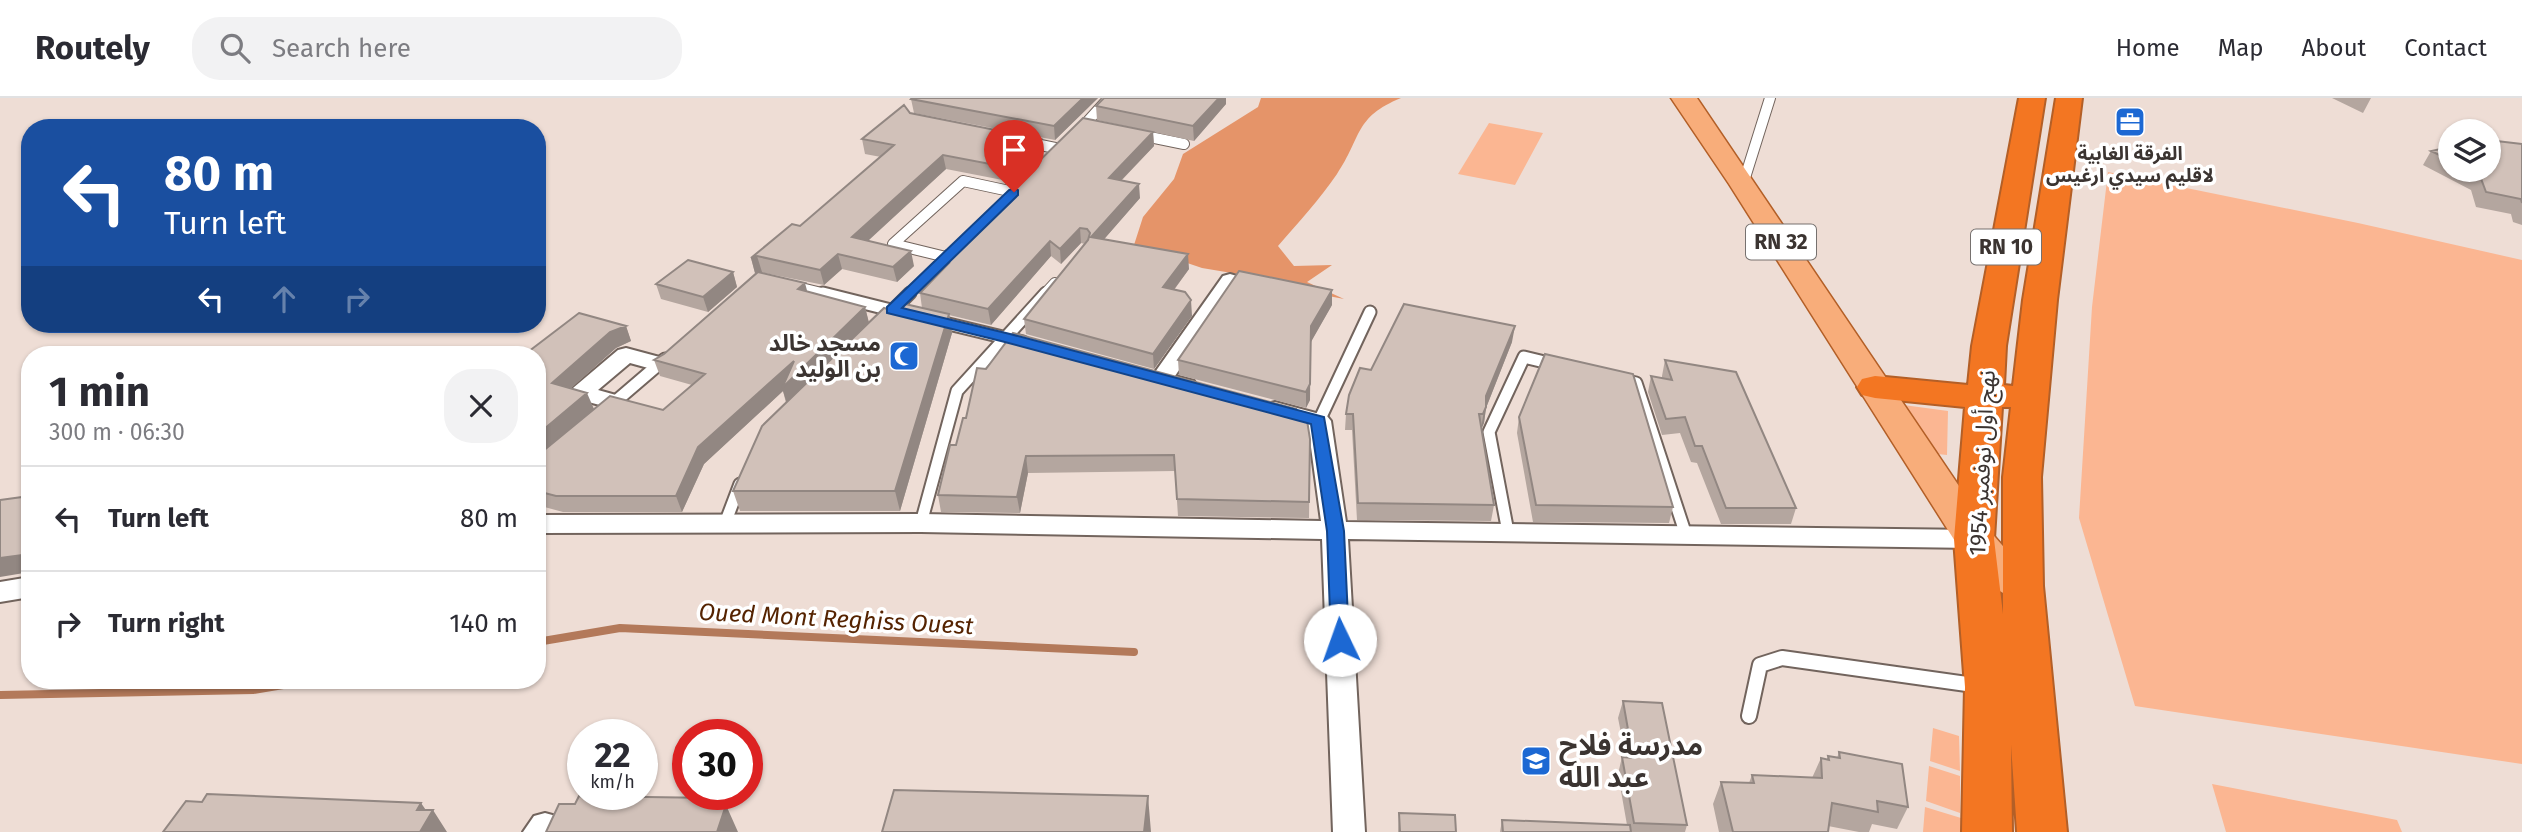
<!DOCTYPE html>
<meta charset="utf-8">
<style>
:root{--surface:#fff;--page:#f2f2f3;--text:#2b2b33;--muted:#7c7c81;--line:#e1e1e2}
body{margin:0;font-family:"Fira Sans","Noto Sans Arabic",sans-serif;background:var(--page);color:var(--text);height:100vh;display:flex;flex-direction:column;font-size:26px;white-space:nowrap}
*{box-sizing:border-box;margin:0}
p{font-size:23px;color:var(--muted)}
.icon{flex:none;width:38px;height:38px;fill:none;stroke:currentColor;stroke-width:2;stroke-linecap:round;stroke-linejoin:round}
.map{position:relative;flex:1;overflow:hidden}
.sheet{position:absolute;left:21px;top:248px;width:525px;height:343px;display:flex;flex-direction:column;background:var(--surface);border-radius:28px;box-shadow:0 2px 5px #0004}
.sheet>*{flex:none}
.top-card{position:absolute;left:21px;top:21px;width:525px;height:214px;border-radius:28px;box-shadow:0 2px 5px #0004;background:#1a4fa0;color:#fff;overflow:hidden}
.tools{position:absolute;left:2438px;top:21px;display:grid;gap:14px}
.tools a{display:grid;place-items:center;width:63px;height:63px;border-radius:50%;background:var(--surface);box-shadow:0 2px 5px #0004;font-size:35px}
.speed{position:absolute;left:567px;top:621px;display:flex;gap:14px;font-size:35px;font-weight:700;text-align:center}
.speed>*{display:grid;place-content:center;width:91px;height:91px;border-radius:50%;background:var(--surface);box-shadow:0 2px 5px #0004;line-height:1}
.speed small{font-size:18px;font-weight:400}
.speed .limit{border:10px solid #d22;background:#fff;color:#111}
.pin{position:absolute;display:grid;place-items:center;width:60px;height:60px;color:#fff;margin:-72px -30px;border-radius:50% 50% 50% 0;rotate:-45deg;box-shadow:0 0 7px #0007}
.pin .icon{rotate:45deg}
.me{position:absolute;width:77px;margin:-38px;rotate:357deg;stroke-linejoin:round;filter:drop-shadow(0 0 5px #0008)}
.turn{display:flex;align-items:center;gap:24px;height:147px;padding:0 28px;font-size:32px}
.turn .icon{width:91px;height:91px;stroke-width:2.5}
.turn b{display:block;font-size:49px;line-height:60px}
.lanes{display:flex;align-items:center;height:66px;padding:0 28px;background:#0003;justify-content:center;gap:35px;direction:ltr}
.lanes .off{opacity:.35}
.round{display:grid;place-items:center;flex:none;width:74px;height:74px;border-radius:28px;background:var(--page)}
.overview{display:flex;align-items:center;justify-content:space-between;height:119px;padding:0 28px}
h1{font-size:42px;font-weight:700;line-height:52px}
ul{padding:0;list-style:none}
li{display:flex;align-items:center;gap:21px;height:105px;padding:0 28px;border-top:2px solid var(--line)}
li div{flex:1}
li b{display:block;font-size:26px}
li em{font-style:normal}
header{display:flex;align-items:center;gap:42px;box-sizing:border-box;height:98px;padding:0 35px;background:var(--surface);border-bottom:2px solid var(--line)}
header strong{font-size:33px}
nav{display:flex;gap:38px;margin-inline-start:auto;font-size:24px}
.search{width:490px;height:63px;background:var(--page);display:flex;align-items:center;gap:18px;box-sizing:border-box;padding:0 24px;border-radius:28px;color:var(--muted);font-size:26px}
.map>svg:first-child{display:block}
.green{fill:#fbb692}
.forest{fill:#e59469}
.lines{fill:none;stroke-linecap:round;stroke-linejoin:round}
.stream{stroke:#b3795a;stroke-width:8}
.lane-far2-casing{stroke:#72645d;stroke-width:12}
.lane-far1-casing{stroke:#72645d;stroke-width:15}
.lane-casing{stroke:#72645d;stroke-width:18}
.street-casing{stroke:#72645d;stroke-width:4}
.primary-casing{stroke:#b35f27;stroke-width:3}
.highway-casing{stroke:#b35f27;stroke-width:4}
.lane-far2{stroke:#fff;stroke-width:10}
.lane-far1{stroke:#fff;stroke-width:11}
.lane{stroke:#fff;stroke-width:14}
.street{fill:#fff;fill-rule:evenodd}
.primary{fill:#f8ad7a;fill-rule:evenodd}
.highway{fill:#f37622;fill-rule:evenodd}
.wall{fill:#b4a69f}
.shaded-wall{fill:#928782}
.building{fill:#d1c1b9;stroke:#928782;stroke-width:2}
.route{fill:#1c68d3;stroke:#124489;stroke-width:2}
.labels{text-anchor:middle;stroke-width:7;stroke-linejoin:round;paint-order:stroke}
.far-poi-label{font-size:19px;font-weight:bold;fill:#3b3431;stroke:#fff}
.shield{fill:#fff;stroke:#76716f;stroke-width:2}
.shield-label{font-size:21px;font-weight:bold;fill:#3b3431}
.poi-label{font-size:23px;font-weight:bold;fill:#3b3431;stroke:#fff;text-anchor:end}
.street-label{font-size:23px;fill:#3b3431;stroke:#fff}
.water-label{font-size:24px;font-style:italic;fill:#552301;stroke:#fff}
.near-poi-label{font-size:28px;font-weight:bold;fill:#3b3431;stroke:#fff;text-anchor:start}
</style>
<header>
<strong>Routely</strong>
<div class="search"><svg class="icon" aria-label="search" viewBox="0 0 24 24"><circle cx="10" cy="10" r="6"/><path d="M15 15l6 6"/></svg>Search here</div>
<nav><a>Home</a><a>Map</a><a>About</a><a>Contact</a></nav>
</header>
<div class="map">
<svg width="2522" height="734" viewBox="0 0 2522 734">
<rect width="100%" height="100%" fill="#eeddd5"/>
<path class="green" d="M1489 25 1543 35 1515 87 1458 76Z
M2108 74 2358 125 2522 162V666L2135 608 2079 420 2092 209Z
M1896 306 1948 313 1947 357 1928 355Z
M1933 630 1959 638 1960 673 1930 663Z
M1929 668 1960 678V715L1926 703Z
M2212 686 2397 722 2402 734H2226Z
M1925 709 1961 720V734H1923Z"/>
<path class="forest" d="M1261 0H1401C1354 19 1362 39 1337 76 1320 101 1298 125 1278 148L1294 168 1332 167 1307 184 1344 201 1308 194 1286 184 1202 170 1134 147 1143 119 1174 81 1183 56 1258 9Z"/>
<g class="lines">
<path class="stream" d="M537 544 620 530 1134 554
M0 597 253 592 307 583"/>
<g class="lane-far2-casing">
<path id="lane-far2" d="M1078 34 1109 0
M1140 37 1184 46
M1026 44 1060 51
M1743 86 1770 0
M946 159 893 146 963 83 1014 94
M793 188 830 197
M908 197 948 157
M1044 197 1055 185"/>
</g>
<g class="lane-far1-casing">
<path id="lane-far1" d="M823 195 911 217
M889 216 910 195
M936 223 1023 244
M1622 282 1636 285 1686 437
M609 309 665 261
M1319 323 1370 214
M921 425 957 293 1046 195
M724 428 740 386
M1508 434 1489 334 1524 259 1557 267"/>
</g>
<g class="lane-casing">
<path id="lane" d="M1749 618 1760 567 1782 560 1981 588"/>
</g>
<g class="street-casing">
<path id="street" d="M1230 176 1237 178 1240 182 1175 278 1194 283 1197 288 1194 293 1186 295 1153 287 1150 282 1153 277 1223 178Z
M626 250 667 261 670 266 667 271 659 273 630 265 598 292 623 299 627 304 623 309 615 311 573 300 569 295 573 290 618 252Z
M1275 304 1327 318 1331 323 1346 424 1974 432 1983 435 1987 441 1983 447 1974 450 1348 441 1365 734H1333L1322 441 921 434 537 435V417L921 416 1321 423 1308 327 1267 316 1263 311 1267 306Z
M30 479V499L0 504V484Z
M545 715 556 718 561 728 558 734H523L534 718Z"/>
</g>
<g class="primary-casing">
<path id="primary" d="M1671 0H1697L1988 431 2016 463 2036 478 2042 488 2036 498C2001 509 1981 475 1960 451L1729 86Z"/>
</g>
<g class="highway-casing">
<path id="highway" d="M2019 0H2045L2006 248 2004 287 2013 288 2023 202 2056 0H2082L2057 202 2041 379 2043 488 2067 734H2017L2011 647 2012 734H1962L1965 589 1954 441 1965 309 1875 300 1862 297 1857 289 1862 281 1875 278 1968 287 1972 248ZM2002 309H2011L2003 379V516L1994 441Z"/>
</g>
<use href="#lane-far2" class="lane-far2"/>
<use href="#lane-far1" class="lane-far1"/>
<use href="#lane" class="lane"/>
<use href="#street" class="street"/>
<use href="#primary" class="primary"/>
<use href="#highway" class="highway"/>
</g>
<path class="wall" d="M1098 0 1055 42 914 15 911 1Z
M1104 0H1226V6L1194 43 1153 34 1154 48 1122 82 1140 100 1104 141 1189 171 1174 192 1192 218 1154 271 1026 236 1024 221 1085 146 1081 145 1061 166 1051 158 991 227 949 217 952 235 900 413H740L733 393 786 305 783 293 704 366 682 414H563L537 407V257L626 228 631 243 616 250 571 290 594 311 663 312 692 287 660 278 654 262 664 256 755 175 751 160 800 128 881 59 865 56 862 41 910 15 1041 41 1042 55 1013 84 946 71 868 142 914 168 897 184 842 171 824 187 760 174 808 194 865 209 869 225 897 214 922 210 920 195 939 176 937 162 1029 76V73L1139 31 1097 22 1096 8Z
M2332 0H2371L2363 15Z
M2522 46V127L2513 124 2511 116 2476 109 2471 92 2423 67 2431 53 2450 49V72H2488Z
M733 174 737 189 708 214 661 201 656 186Z
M1332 207 1311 243 1310 302 1306 310 1179 277 1178 262Z
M1512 244 1486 310 1484 325 1481 331 1494 407 1491 423 1357 422 1352 332H1345L1346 316 1371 272Z
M1665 262 1796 410 1791 426H1721L1697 365 1691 364 1680 335 1662 337 1648 294 1651 278 1662 281V278Z
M1296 311V314L1310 341 1309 420 1178 418 1175 373 1028 375 1020 415 941 414 938 397 956 347Z
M1519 319 1673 409 1669 425 1533 424 1517 335Z
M1623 603 1687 727 1685 734H1500L1502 722 1627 727 1618 676 1622 659 1626 660 1618 620Z
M1839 654 1908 709 1897 731 1872 726 1869 734H1859L1828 728V734H1719L1713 706 1721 684 1749 685 1752 677 1812 680 1821 660 1827 662 1828 658 1837 660Z
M1399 715 1456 734H1398Z"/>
<path class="shaded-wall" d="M1083 0H1098L1055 42 1054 28Z
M1219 0H1226V6L1194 43 1193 28Z
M1153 34 1154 48 1110 94 1109 80Z
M1041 41 1042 55 1013 84 1011 70Z
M943 57 946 71 856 154 852 139Z
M1139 86 1140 100 1093 154 1091 139Z
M1080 130 1081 145 1061 166 1060 151Z
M1050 143 1051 158 991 227 988 211Z
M911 153 914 168 897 184 893 169Z
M838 156 842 171 824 187 820 172Z
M1188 156 1189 171 1164 205 1163 189Z
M757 158 762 174 755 175 751 160Z
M733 174 737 189 708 214 703 199Z
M805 185 809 200 798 191Z
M1332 192V207L1311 244V228Z
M1191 202 1192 218 1154 271 1153 256Z
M865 209 869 225 787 306 783 293 704 366 682 414 676 398 698 349 794 263Z
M949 216 952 235 900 413 895 393Z
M626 228 631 243 616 250 559 301 552 285 610 234Z
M1515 228 1512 244 1486 310 1484 325 1481 332 1486 298Z
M1310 286V302L1306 310V294Z
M587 295 594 311 537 359V337Z
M1026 358 1028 375 1020 415 1017 399Z
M30 456V474L0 479V460Z
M1148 698 1151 734H1144Z
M713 700 722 720 726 707 738 734H717L711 707Z
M421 705 430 718 433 712 447 734H420L417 712Z"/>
<path class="building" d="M912 0H1083L1054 28 911 1Z
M1104 0H1219L1193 28 1096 8Z
M904 7 910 15 1041 41 1011 70 943 57 852 139 911 153 893 169 838 156 820 172 757 158 751 160 792 126 800 128 894 47 862 41Z
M1083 20 1153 34 1109 80 1139 86 1091 139 1188 156 1163 189 1185 194 1191 202 1153 256 1024 221 1088 142 1090 135 1087 131 1080 130 1060 151 1050 143 988 211 920 195 949 165 937 162 1032 74 1029 73Z
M2488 42 2522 46V105L2521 101 2486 94 2480 78 2469 72H2488Z
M2450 49V62L2431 53Z
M688 162 733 174 703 199 656 186Z
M1239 173 1332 192 1311 228 1310 286 1306 294 1178 262Z
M758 174 805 185 798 191 865 209 782 290 794 263 698 349 676 398H556L537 393V358L610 298 663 312 705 276 654 262 664 256Z
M905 206 949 216 895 393H733L762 328 884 210 897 214Z
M1404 206 1515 228 1486 298V309L1483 316H1479L1494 407 1358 405 1353 316H1346L1349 297 1360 270 1371 272Z
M579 215 626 228 610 234 552 285 587 295 537 337V257H524Z
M1013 235 1296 311 1295 313 1306 316 1310 341 1309 404 1177 401 1174 357 1026 358 1017 399 938 397 950 347H956L963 320H966L977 270 986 271Z
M1545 256 1633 276 1673 409 1536 407 1519 319Z
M1665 262 1736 274 1796 410H1726L1702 348H1695L1685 319 1666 321 1651 278 1672 282Z
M30 398V456L0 460V402Z
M1623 603 1662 605 1687 727 1634 725 1622 659 1633 660Z
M1839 654 1902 666 1908 709 1877 703 1878 714 1832 705 1828 734H1733L1721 684 1754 685 1752 677 1822 680 1821 660 1829 662 1828 658 1840 660Z
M894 692 1148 698 1144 734H882Z
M207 696 421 705 417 712H433L420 734H163L186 703 202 704Z
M579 698 713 700 711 707H726L717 734H546L559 706H575Z
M1399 715 1455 717 1456 734H1400Z
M1502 722 1630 727 1631 734H1503Z"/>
<path class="route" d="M1014 90 1018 92V97L902 210 1010 236 1324 319 1344 433 1349 542 1347 547H1334L1331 542 1327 433 1311 326 1001 243 887 215V209L1009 92Z"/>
<defs>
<g id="office-square" transform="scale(1.575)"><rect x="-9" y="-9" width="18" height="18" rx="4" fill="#1c68d3" stroke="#fff"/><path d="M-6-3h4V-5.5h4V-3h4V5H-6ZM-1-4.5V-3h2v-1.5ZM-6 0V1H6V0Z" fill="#fff"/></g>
<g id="mosque-square" transform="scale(1.575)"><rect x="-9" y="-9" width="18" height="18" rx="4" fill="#1c68d3" stroke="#fff"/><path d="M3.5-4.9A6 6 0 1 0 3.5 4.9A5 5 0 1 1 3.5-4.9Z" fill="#fff"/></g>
<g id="school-square" transform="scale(1.575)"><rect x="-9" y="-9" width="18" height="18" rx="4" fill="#1c68d3" stroke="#fff"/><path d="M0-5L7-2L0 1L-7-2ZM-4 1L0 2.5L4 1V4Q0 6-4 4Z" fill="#fff"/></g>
</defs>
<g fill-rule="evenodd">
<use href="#office-square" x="2130" y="24"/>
<use href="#mosque-square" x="904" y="258"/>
<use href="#school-square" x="1536" y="663"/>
</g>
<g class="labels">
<g class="far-poi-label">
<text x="2130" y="62">الفرقة الغابية<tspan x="2130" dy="22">لاقليم سيدي ارغيس</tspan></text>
</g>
<g class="shield">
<rect x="1746" y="126.5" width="70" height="35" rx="5"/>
<rect x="1971" y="131.5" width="70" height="35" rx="5"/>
</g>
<g class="shield-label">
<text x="1781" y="151">RN 32</text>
<text x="2006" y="156">RN 10</text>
</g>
<g class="poi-label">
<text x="881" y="253">مسجد خالد<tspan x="881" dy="26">بن الوليد</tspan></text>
</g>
<g class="street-label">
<text transform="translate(1982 365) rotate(-87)" y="8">نهج أول نوفمبر 1954</text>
</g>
<g class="water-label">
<text transform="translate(836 521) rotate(3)" y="8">Oued Mont Reghiss Ouest</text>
</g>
<g class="near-poi-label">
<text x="1559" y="657">مدرسة فلاح<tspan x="1559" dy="32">عبد الله</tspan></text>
</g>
</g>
</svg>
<div class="tools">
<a><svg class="icon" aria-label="layers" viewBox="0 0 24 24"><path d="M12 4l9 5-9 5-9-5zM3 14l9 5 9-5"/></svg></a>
</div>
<div class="speed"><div>22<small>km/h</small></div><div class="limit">30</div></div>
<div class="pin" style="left:1014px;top:94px;background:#d93025"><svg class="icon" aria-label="arrive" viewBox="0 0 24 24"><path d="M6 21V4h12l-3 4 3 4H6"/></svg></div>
<svg class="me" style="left:1340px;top:542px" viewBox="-20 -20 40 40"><circle r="19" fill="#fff"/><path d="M0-13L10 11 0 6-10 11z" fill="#1c68d3"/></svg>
<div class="top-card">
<div class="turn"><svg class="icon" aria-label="left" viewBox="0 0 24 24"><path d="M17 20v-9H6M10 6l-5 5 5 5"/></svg><div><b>80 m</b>Turn left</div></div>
<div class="lanes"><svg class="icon" aria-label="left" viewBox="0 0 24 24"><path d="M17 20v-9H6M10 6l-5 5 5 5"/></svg><svg class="icon off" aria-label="ahead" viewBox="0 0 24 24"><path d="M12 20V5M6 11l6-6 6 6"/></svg><svg class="icon off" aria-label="right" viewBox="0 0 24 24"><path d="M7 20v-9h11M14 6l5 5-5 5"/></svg></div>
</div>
<section class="sheet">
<div class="overview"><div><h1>1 min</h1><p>300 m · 06:30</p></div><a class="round"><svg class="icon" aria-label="close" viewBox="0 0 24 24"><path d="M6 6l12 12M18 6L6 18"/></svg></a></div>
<ul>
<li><svg class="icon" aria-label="left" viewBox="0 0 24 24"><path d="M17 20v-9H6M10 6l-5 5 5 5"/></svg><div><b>Turn left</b></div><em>80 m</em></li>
<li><svg class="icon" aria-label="right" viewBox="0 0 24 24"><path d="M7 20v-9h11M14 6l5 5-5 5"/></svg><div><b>Turn right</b></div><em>140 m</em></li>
</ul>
</section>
</div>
